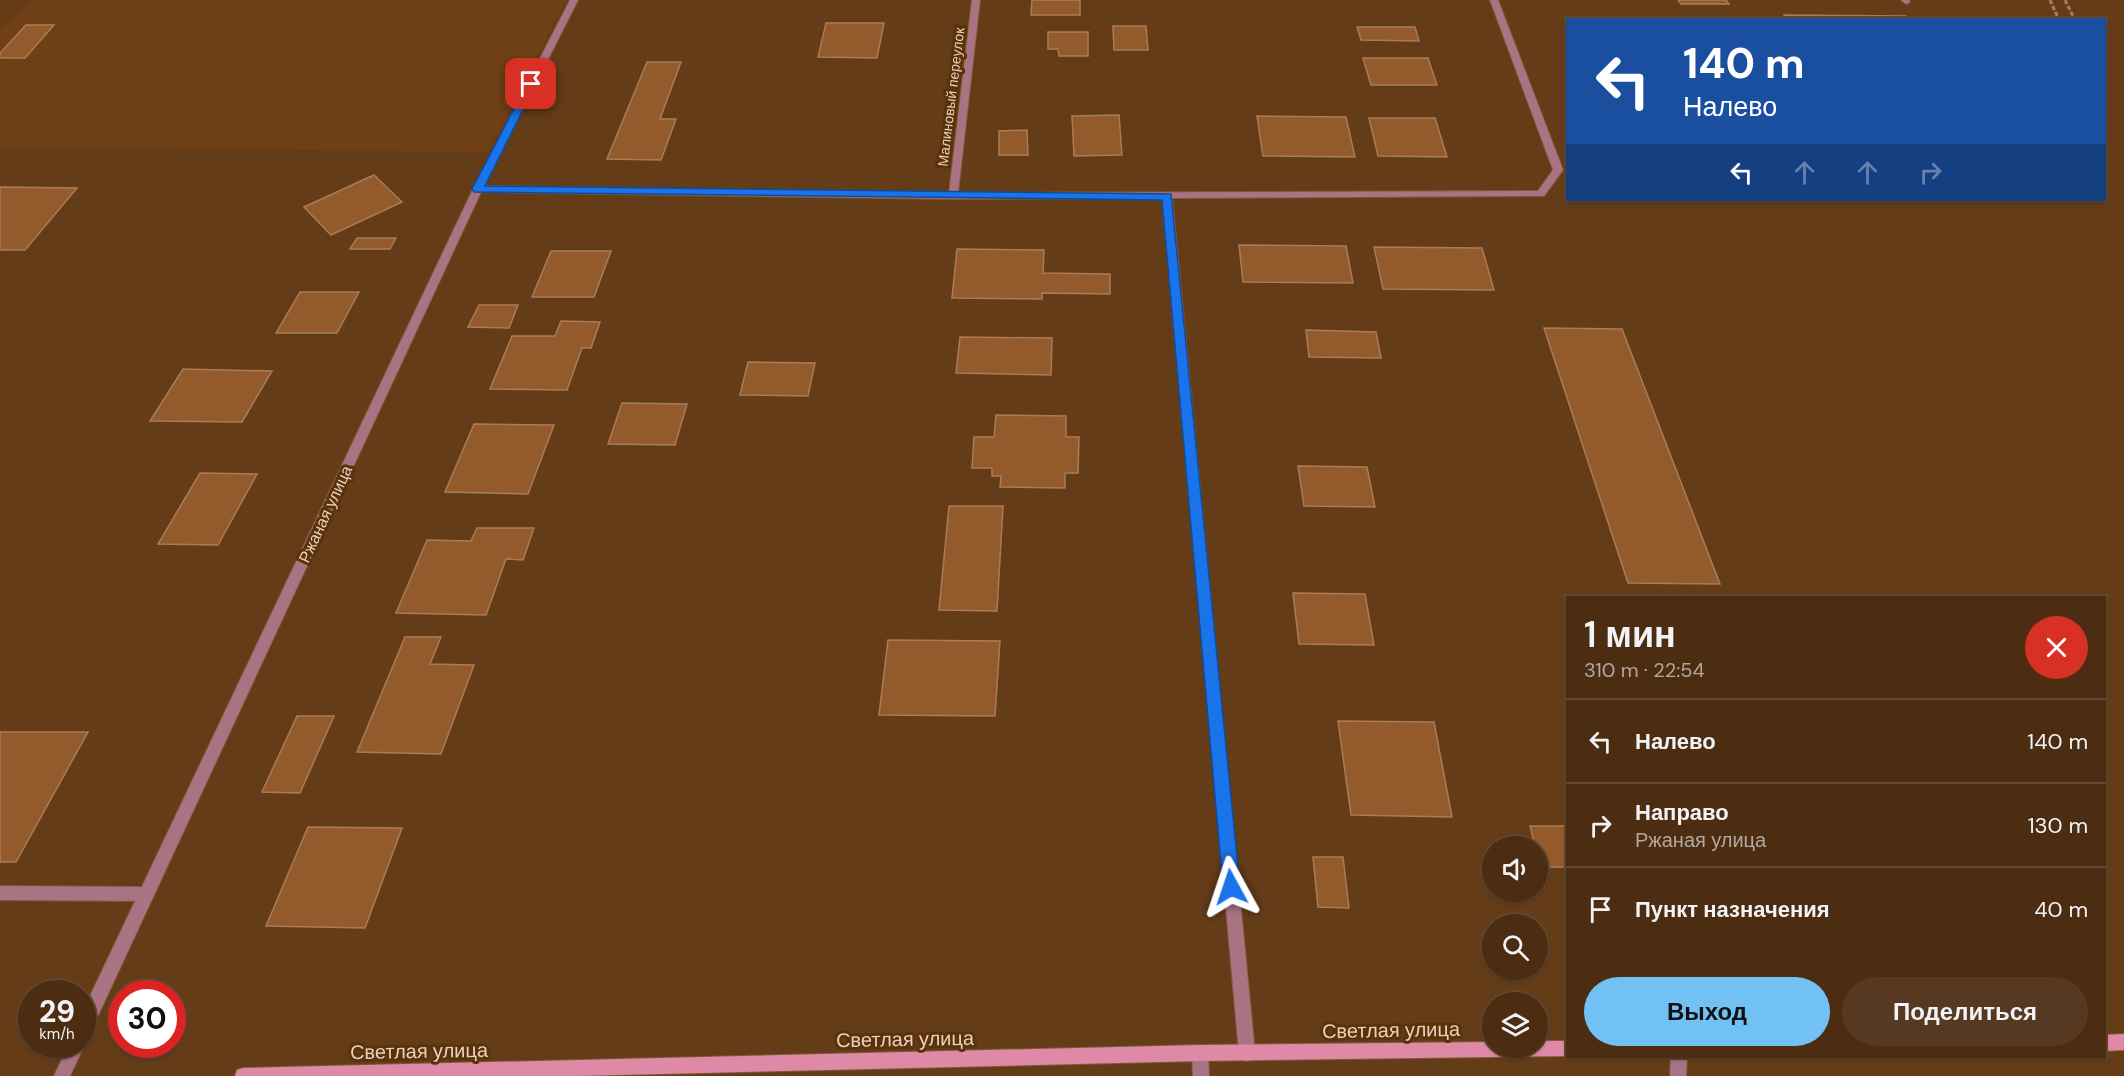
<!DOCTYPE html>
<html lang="ru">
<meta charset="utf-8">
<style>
:root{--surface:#4c2d12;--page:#563920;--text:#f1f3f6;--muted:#b2a89f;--line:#634932;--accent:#72c1f5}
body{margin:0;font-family:"DM Sans",sans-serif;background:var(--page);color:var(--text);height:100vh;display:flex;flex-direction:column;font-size:22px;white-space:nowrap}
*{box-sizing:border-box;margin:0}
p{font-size:20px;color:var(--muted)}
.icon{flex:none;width:33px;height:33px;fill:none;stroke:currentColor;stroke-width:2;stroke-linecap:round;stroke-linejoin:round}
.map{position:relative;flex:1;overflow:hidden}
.sheet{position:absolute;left:1566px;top:596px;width:540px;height:462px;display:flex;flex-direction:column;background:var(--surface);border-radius:0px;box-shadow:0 2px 4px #0004,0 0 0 2px var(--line)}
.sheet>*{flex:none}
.banner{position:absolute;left:1566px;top:18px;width:540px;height:183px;border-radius:0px;box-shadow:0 2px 4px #0004,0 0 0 2px var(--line);background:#1a4fa0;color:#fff;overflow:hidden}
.fabs{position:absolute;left:1482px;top:836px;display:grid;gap:12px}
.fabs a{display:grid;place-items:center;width:66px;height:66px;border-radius:50%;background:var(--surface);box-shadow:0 2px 4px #0004,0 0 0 2px var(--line);font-size:30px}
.speed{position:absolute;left:18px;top:980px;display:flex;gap:12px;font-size:30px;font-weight:700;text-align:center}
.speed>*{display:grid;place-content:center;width:78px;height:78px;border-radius:50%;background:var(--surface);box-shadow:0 2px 4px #0004,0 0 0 2px var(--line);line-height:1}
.speed small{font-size:15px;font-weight:400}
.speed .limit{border:9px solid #d22;background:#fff;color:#111}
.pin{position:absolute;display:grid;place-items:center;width:51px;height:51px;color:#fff;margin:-26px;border-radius:12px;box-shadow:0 3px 9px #0006}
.me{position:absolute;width:66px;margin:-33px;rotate:355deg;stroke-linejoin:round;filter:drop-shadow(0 0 4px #0008)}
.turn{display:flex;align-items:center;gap:21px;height:126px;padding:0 18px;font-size:27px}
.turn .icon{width:78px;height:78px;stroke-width:2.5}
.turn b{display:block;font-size:42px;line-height:51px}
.lanes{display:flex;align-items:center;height:57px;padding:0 18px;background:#0003;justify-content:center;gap:30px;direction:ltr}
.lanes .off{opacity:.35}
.round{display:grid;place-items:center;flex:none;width:63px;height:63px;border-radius:32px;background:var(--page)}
.head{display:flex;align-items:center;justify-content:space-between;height:102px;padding:0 18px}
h1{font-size:36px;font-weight:600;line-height:45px}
.action{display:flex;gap:12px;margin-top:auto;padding:12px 18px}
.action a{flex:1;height:69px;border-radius:36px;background:var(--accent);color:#111;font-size:24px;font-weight:600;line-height:69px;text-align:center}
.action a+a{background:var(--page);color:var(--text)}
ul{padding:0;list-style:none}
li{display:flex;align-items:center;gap:18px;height:84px;padding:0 18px;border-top:2px solid var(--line)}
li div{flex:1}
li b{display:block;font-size:22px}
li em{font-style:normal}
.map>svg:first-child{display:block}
.built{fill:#6f4015}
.building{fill:#935b2b;stroke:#a97c58;stroke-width:1.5}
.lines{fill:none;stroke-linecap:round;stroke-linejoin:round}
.lane-casing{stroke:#805a39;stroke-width:2}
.street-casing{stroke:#805a39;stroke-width:2}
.secondary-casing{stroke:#805a39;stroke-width:2}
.path{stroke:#9f7e61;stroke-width:3;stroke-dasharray:4.5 2;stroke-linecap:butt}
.lane{fill:#a97384;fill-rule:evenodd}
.street{fill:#a97384;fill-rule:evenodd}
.secondary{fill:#de89a5;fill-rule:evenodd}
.route{fill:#1a73e8;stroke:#114b97;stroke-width:1.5}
.labels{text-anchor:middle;stroke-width:6;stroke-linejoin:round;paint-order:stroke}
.far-street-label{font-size:14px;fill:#ead1be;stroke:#5a320c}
.street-label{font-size:16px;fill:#ead1be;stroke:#5a320c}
.near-street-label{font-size:20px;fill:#ead1be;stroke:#5a320c}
</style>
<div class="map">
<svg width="2124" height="1076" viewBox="0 0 2124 1076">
<rect width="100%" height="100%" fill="#653c18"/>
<path class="built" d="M30 0H566L488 152 0 147V29Z"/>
<path class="building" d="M1032 0H1080V15H1031Z
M1678 0H1726L1729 4H1681Z
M1784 15 1906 16 1908 20H1787Z
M826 23H884L877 58 818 57Z
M26 25H54L25 58H0V53Z
M1113 26H1146L1148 50H1114Z
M1357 27H1415L1419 41 1361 40Z
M1048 32H1088V56H1059L1058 49H1048Z
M1363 58H1428L1437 85H1371Z
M647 62H681L660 119H676L661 160 607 159Z
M1119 115 1122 155 1074 156 1072 116Z
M1257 116 1346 117 1355 157 1263 156Z
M1369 118H1435L1447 157 1378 156Z
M1027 130 1028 155H999V131Z
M374 175 402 202 331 235 304 207Z
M0 187 77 188 25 250H0Z
M357 238H396L390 249H350Z
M1239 245 1346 246 1353 283 1243 282Z
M1374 247 1482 248 1494 290 1383 289Z
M957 249 1044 250 1043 273 1110 274V294L1042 293V299L952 298Z
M551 251H611L594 297H532Z
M300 292H359L337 333H276Z
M479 305H518L509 328 468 327Z
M561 321 600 322 591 348H582L567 390 490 389 512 336H555Z
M1544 328 1622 329 1720 584 1628 583Z
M1306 330 1376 332 1381 358 1309 357Z
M960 337 1052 338 1051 375 956 373Z
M748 362 815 363 808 396 740 395Z
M183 369 272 371 242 422 150 421Z
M622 403 687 404 675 445 608 444Z
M996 415 1066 416V437H1079L1078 473H1065V488L1000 487 1001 476H992V468H972L974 437H994Z
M474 424 554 425 528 494 445 492Z
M1298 466 1367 467 1375 507 1304 506Z
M200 473 257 474 218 545 158 544Z
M949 506H1003L997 611 939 610Z
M477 528H534L523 560 506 559 486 615 396 613 427 540 471 541Z
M1293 593 1365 594 1374 645 1299 644Z
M405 637H441L430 664 474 665 441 754 357 752Z
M888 640 1000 641 995 716 879 715Z
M297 716H334L300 793 262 792Z
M1338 721 1434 722 1452 817 1351 815Z
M0 732H88L16 862H0Z
M1530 826H1568V867H1541L1538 846H1535Z
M308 827 402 828 365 928 266 926Z
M1313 857H1343L1349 908 1318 907Z"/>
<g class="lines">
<g class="lane-casing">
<path id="lane" d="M1901 0H1909L1910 2 1906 4Z
M0 886 147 887 152 889 154 894 152 899 147 901 0 900Z
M1671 1056H1687L1686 1076H1670Z"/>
</g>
<g class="street-casing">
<path id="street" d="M570 0H578L484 186 949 193 972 0H980L958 193 1538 191 1553 170 1490 0H1498L1563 170 1544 196 1172 198 1255 1053 1253 1059 1247 1061 1241 1059 1239 1053 1162 198 953 199 481 192 88 1037 83 1039 85 1044 70 1076H54L69 1044H82V1013L473 189Z
M1200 1045 1206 1047 1208 1053 1209 1076H1193L1192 1053 1194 1047Z"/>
</g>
<g class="secondary-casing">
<path id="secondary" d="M2124 1034V1050L2104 1051V1035Z
M1538 1041H1568V1056H1570L1200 1061 577 1076H235L237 1070 243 1068 1200 1045 1492 1042V1047H1538Z"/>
</g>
<path class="path" d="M2050 0 2059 20
M2065 0 2075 20"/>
<use href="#lane" class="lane"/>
<use href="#street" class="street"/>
<use href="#secondary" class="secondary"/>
</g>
<path class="route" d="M528 82 536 84 485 186 1171 194 1240 887 1237 892 1231 895 1225 892 1223 887 1162 200 474 192 472 189Z"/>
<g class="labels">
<g class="far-street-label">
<text transform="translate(951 97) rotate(-83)" y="5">Малиновый переулок</text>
</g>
<g class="street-label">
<text transform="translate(325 514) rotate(-65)" y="6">Ржаная улица</text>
</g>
<g class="near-street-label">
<text transform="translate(1391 1030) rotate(-1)" y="7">Светлая улица</text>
<text transform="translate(905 1039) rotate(-1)" y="7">Светлая улица</text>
<text transform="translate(419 1051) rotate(-1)" y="7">Светлая улица</text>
</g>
</g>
</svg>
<div class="fabs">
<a><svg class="icon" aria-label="sound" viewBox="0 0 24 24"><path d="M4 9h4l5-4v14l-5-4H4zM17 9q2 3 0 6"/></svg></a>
<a><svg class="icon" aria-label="search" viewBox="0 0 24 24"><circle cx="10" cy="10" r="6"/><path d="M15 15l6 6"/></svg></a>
<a><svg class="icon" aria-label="layers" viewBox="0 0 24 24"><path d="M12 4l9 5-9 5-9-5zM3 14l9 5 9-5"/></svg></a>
</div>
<div class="speed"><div>29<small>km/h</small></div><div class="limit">30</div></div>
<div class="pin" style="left:531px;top:84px;background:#d93025"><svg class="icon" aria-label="arrive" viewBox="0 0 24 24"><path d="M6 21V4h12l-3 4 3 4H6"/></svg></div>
<svg class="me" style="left:1231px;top:887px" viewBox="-20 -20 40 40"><path d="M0-17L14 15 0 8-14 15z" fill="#1a73e8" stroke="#fff" stroke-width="4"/></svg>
<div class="banner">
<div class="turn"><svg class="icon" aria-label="left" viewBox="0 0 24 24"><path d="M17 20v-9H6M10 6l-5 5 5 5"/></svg><div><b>140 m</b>Налево</div></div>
<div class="lanes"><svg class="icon" aria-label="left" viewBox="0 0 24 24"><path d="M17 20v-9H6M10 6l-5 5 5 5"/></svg><svg class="icon off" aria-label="ahead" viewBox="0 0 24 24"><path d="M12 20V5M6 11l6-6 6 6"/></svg><svg class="icon off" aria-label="ahead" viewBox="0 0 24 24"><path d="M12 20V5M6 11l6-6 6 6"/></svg><svg class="icon off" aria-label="right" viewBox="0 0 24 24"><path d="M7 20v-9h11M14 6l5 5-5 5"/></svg></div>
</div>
<section class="sheet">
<div class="head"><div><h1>1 мин</h1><p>310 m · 22:54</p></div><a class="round" style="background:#d93025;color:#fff"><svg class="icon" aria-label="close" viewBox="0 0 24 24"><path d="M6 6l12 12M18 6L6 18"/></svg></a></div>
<ul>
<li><svg class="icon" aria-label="left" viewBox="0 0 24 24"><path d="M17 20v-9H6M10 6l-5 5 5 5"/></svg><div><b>Налево</b></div><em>140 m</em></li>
<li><svg class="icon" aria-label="right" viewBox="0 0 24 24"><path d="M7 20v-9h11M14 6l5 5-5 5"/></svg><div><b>Направо</b><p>Ржаная улица</p></div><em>130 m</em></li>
<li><svg class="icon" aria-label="arrive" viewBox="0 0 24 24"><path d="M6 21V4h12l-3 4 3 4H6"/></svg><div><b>Пункт назначения</b></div><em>40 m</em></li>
</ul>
<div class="action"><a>Выход</a><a>Поделиться</a></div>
</section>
</div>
